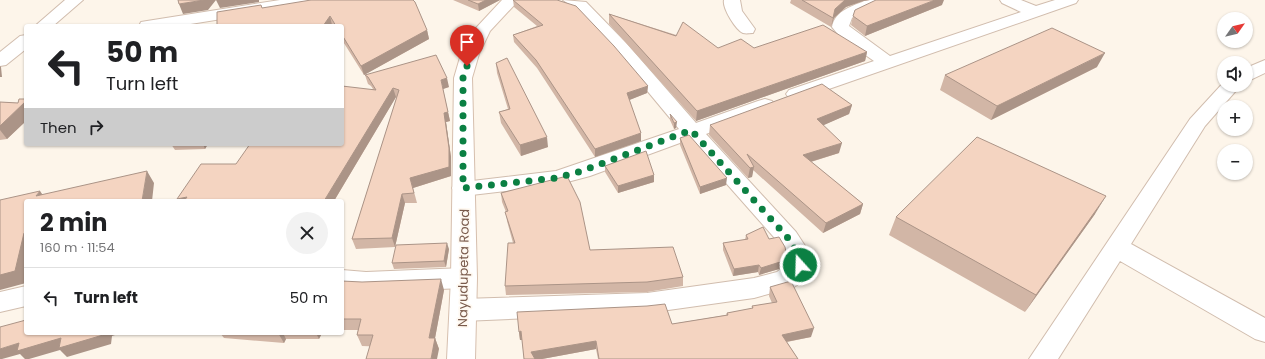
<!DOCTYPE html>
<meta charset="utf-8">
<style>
:root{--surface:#fff;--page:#f2f2f2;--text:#202124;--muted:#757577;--line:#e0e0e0}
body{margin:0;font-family:Poppins,sans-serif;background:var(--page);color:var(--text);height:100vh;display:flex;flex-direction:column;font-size:15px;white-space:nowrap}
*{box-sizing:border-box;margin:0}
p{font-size:13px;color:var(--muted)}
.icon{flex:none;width:22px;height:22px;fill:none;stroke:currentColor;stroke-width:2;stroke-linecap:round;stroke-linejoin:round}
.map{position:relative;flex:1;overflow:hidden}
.panel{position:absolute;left:24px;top:199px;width:320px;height:136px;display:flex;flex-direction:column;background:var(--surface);border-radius:4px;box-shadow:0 1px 3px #0004}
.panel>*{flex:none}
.top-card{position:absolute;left:24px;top:24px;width:320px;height:122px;border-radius:4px;box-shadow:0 1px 3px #0004;background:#fff;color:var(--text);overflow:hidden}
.needle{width:26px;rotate:56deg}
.buttons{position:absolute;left:1217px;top:12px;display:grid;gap:8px}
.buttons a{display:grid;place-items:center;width:36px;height:36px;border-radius:50%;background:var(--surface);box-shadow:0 1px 3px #0004;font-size:20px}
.pin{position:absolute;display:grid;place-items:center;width:34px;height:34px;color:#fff;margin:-41px -17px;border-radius:50% 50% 50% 0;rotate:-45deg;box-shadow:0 0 4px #0007}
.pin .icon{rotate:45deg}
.me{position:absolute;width:44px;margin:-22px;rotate:340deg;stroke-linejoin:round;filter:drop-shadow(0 0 3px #0008)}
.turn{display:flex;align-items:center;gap:14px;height:84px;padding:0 16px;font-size:18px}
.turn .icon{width:52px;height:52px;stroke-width:2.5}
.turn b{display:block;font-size:28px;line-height:34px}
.then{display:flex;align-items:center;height:38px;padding:0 16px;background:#0003;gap:8px;font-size:15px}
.round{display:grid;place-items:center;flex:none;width:42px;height:42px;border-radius:21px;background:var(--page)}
.head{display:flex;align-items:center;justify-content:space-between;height:68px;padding:0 16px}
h1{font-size:24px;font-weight:700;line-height:30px}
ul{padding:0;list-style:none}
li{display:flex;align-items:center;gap:12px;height:60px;padding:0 16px;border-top:1px solid var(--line)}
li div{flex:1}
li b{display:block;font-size:15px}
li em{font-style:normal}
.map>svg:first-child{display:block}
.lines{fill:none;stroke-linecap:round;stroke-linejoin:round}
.street-casing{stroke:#d1bdae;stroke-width:2}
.secondary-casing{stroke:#d6bfae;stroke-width:2}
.street{fill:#fff;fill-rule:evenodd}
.secondary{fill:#fff;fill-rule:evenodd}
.wall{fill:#d2b6a6}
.shaded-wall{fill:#ab9487}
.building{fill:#f4d4c1;stroke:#ab9487}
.route{stroke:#0b8043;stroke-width:7;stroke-dasharray:0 12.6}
.labels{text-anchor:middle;stroke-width:3.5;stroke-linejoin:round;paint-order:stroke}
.street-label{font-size:13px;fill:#7a5b4c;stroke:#fff9f1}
</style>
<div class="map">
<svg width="1265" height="359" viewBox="0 0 1265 359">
<rect width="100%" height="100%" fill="#fdf5ea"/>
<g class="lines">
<g class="street-casing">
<path id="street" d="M65 0H83L53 26H35Z
M280 0H318L316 3 310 5 178 26H139L141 22 147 21Z
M563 0 586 2 627 44 696 123 758 101 765 99 772 101 775 105 772 109 706 134 796 232 809 252 812 265 804 280 794 287 754 298 647 313 463 321 454 318 450 310 454 302 463 299 647 293 754 278 777 272 787 264 785 253 780 244 688 140 590 176 556 185 463 196 455 193 452 188 455 183 556 171 679 129 615 52 574 8Z
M724 0H740L742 11 755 29 753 33C749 33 747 34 743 33 736 30 722 8 724 0Z
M867 0H889L887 3 852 18 849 26 890 56 1021 12 1002 3 1000 0H1021L1036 6 1055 0H1078L1076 3 803 98 796 100 789 98 786 94 789 90 874 61 841 38 832 27C835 10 853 6 867 0Z
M26 35V49L6 65 0 66V52L20 36Z
M1265 60V73L1246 82V68Z
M1224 82V85H1241L1205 126 1131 244 1265 318V342L1255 339 1120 261 1058 359H1029L1190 119Z
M464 268 473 271 477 278 473 285 464 288 366 292 342 290V270L366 272Z
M26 286V306L0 312V292Z"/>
</g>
<g class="secondary-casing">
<path id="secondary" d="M502 0H519L490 31 479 54 472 78 477 278 475 359H447L451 278 454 78 461 54 475 29Z"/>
</g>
<use href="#street" class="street"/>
<use href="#secondary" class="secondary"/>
</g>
<path class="wall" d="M453 0H500L479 11Z
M513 0 648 86 647 93 629 100 641 141 595 157 537 68 514 42 513 35 537 26 514 7Z
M791 0H870L863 1 846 7 834 18 831 27 790 3Z
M942 5 865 36 851 25 853 16Z
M262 8 427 30 429 39 364 75 342 40V26H333L332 25V26H217Z
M609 14 718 48H754L867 52 865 61 696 121 609 24Z
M496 63 548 147 521 156 501 123 499 112 508 109 497 73Z
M1097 67 991 120 940 90 945 75Z
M365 75 449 87 443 89 450 121 446 122 451 157V176L413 188 417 203H405L395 247 356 249 352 239 397 97H396L334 201H178L177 199 236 164 373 89 371 86 368 84Z
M26 99V121L7 139 0 140V102L18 103Z
M852 105 849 114 823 125 839 153 811 162 863 204 860 214 823 233 753 170 752 177 748 178 709 135 710 125Z
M670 114 676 128 674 129 670 120Z
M680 138 726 185 700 194 680 145Z
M171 144H208L205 149 175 150Z
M605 166 654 175V182L618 193 605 172Z
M501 193 590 250 683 277V286L647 292 506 295 505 286 513 243 507 221 506 212 502 202Z
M1095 214 1025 312 889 235 896 217Z
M746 235 769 239 787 257 785 263 779 269 759 275 758 272 733 276 723 250V243L745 240Z
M449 249 446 267 394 269 392 263Z
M342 281 444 290 435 338 439 349 362 346 357 335 358 330H342Z
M770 287 811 337 787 342 798 359H598L596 349 542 359H524L522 340H520L519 332 672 324 726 315 727 313 752 309V306L772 303 769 296Z
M220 333H322L319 339H286L284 343 224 338Z"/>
<path class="shaded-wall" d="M203 0H259V2L220 8 216 0 208 10 183 14 179 4Z
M486 0H500L479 11 478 4Z
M845 0H870L863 1 846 7 834 18 831 27 835 9Z
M935 0H944L942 5 865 36 867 26Z
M330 16 332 25V26H323Z
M427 30 429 39 364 75 361 66Z
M867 52 865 61 696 121 697 111Z
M1105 53 1097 67 991 120 997 106Z
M0 66 1 67 2 77H0Z
M447 78 449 87 443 89 441 80Z
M648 86 647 93 627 101V93Z
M393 88 396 97 334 201H324Z
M26 101V121L7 139 0 130V126Z
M852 105 849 114 815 129 817 119Z
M448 112 450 121 446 122 451 157V176L413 188 410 178 444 113Z
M677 122 676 128 674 129V123Z
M641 133V141L595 157V149Z
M547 137 548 147 521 156 520 145Z
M842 143 839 153 800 165 803 155Z
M203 144H208L205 149Z
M754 167 752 177 748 178 750 168Z
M147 171 154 183 152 201H142Z
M654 175V182L618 193V186Z
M727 178 726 185 700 194V187Z
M40 191 47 201 36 196Z
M402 194 405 203 395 247 392 238Z
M1106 196 1095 214 1025 312 1036 295Z
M187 197 189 201H178L177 199Z
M863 204 860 214 823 233 826 223Z
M26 232V283L0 290V275L24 233Z
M447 243 449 249 446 267 444 261Z
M787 257 785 263 779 269 759 275 761 268Z
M759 265 758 272 733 276 734 269Z
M441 279 444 290 433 349 429 338Z
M814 328 811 337 780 343 782 335Z
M521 331 522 340H520L519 332Z
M104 333H121L112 336 111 344 67 357 60 350 29 359H25L20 354 2 359H0V349L19 343Z
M278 333H283L286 339 284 343Z
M316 333H322L319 339Z
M435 338 439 349 437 359H431Z
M596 341V349L542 359H532L531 352Z"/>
<path class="building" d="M178 0H204L179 4Z
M311 0H413L415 2 427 30 361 66 342 35V26H336L330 16 323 26H217V12L261 5 262 8Z
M468 0H486L478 4Z
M513 0H557L576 6 614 46 648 86 627 93 641 133 595 149 536 60 513 35 543 25Z
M802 0H845L835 9 833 18Z
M876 0H935L867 26 853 16 855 10Z
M609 14 676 36 683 22 718 48 741 39 754 48 823 25 867 52 697 111Z
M1052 28 1105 53 997 106 945 75Z
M436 55 447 78 441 80 448 112 444 113 449 148V167L410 178 414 193 402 194 392 238 352 239 399 90 393 88 324 201H184L187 197 177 199 201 164H236L250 144H342V86L376 90 368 77 365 75Z
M507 58 547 137 520 145 499 112 510 109 496 63Z
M822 84 852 105 817 119 842 143 803 155 863 204 826 223 747 154 754 167 750 168 710 125Z
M19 99H26V101L0 126V102L18 103Z
M670 114 677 122 674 123Z
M689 135 727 178 700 187 680 138Z
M977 137 1106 196 1036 295 896 217Z
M646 151 654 175 618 186 605 166Z
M147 171 142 201H26V232L24 233 15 271 0 275V200L40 191 36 196Z
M567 176 580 202 590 250 673 247 683 277 647 282 505 286 508 243H515L505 212 508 211 501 193Z
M763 227 769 239 779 237 785 247 787 257 780 262 761 268 759 265 734 269 723 243 748 239 746 235Z
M447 243 444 261 392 263 396 245Z
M441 279 429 338H435L431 359H366L373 335H357L361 319H342V281L362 282Z
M791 281 814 328 782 335 798 359H599L596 341 531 352 535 359H524L521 331 519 332 517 312 647 306 665 304 672 324 728 315 727 313 753 308 752 306 777 302 770 287Z
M26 320V333H104L103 335 59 348 61 338 17 351 19 343 0 349V327Z"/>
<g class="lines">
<path class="route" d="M467 66 463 78V188L556 178 582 171 691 130 788 238 797 252 800 265"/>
</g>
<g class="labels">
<g class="street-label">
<text transform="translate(463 268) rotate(-89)" y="5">Nayudupeta Road</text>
</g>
</g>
</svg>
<div class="buttons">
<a><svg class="needle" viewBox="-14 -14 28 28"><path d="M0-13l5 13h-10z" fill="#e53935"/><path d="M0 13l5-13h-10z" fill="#757577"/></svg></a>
<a><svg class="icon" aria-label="sound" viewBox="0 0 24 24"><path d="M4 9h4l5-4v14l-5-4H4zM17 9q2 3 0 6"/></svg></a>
<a>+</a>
<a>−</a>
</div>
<div class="pin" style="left:467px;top:66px;background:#d93025"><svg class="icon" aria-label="arrive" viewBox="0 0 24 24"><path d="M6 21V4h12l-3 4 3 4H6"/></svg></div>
<svg class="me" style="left:800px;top:265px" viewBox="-20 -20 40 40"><circle r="17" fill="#0b8043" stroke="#fff" stroke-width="3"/><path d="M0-11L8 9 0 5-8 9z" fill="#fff"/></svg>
<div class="top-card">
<div class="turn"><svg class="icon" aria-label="left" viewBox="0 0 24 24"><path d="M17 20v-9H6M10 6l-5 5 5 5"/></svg><div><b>50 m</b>Turn left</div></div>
<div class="then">Then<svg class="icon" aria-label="right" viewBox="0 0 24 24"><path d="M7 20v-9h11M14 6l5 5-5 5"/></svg></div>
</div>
<section class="panel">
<div class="head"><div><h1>2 min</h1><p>160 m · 11:54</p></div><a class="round"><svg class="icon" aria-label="close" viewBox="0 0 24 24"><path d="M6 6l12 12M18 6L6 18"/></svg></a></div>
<ul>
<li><svg class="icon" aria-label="left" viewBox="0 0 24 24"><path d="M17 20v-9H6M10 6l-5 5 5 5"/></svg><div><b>Turn left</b></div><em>50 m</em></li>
</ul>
</section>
</div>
